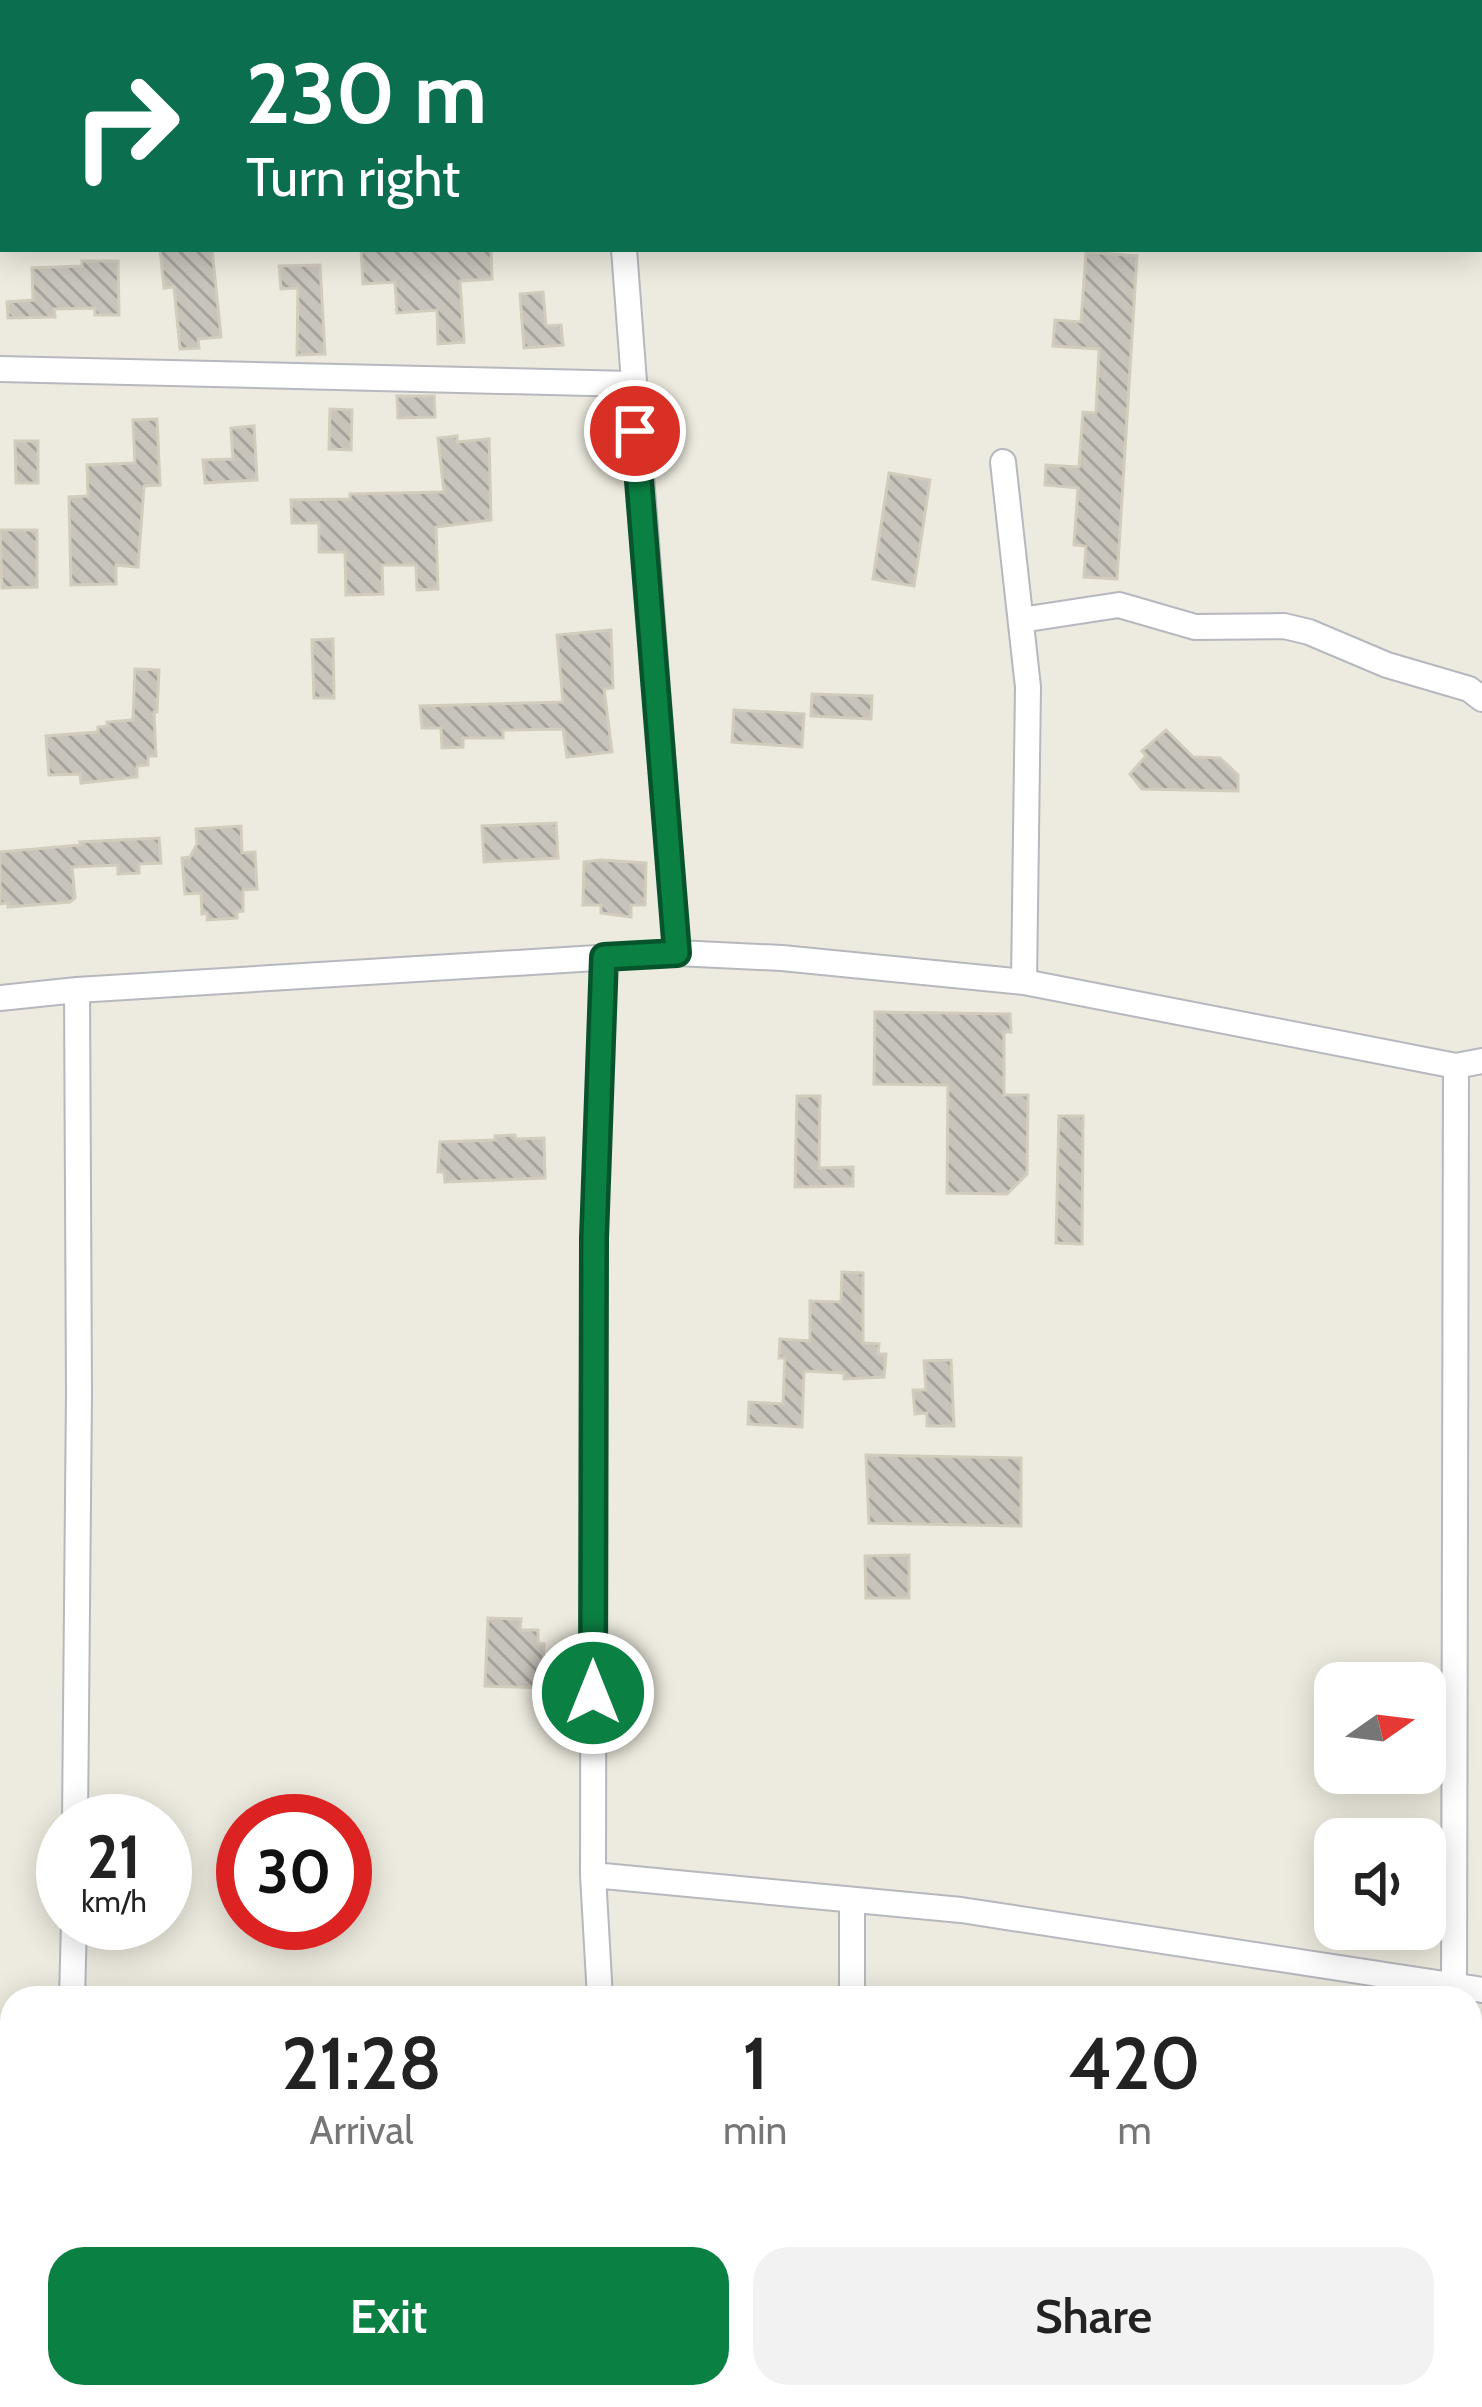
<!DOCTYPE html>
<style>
:root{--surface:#fff;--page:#f2f2f2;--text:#222;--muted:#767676;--accent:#0b8043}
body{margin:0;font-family:Cabin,sans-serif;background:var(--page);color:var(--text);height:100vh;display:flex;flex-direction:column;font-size:45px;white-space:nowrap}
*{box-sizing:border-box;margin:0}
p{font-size:39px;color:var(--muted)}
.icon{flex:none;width:66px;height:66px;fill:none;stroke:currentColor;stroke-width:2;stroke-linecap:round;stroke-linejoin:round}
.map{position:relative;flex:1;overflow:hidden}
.side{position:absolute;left:0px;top:1986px;width:1482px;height:423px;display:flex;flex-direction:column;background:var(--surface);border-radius:36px 36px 0 0;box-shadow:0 6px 30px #0003}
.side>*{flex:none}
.guide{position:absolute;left:0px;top:0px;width:1482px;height:252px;box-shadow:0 6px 30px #0003;background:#0b6e4f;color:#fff;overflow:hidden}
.needle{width:78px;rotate:76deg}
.controls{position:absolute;left:1314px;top:1662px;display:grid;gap:24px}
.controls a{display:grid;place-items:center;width:132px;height:132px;border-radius:24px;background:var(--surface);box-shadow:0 6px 30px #0003;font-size:60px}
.speed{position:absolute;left:36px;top:1794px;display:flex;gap:24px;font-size:60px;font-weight:700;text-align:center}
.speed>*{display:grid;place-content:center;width:156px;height:156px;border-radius:50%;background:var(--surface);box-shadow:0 6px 30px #0003;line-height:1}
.speed small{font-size:30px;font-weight:400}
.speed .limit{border:18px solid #d22;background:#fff;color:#111}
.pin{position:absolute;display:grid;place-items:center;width:102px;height:102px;color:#fff;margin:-51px;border:6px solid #fff;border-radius:50%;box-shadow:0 3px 12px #0007}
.me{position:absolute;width:132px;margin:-66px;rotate:0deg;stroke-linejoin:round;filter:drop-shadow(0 0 9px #0008)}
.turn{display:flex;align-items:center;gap:42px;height:252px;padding:0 48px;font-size:54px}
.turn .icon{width:156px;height:156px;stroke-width:2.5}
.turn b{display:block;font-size:84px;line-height:102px}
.eta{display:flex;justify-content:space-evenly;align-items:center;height:204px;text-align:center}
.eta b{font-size:72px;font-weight:600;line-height:84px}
.primary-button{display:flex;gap:24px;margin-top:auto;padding:24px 48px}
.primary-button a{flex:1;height:138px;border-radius:36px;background:var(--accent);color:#fff;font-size:48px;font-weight:600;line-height:138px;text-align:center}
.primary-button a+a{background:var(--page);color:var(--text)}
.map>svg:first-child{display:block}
.building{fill:url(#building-back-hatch);stroke:#d2ccbd;stroke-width:3}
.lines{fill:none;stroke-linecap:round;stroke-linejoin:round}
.street-casing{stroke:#b5b8be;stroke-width:28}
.street{stroke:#fff;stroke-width:24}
.route-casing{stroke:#07532c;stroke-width:30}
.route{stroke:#0b8043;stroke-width:21}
</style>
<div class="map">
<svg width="1482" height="2407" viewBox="0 0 1482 2407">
<defs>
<pattern id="building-back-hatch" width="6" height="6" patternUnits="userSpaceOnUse" patternTransform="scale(3)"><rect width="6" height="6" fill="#c8c4bc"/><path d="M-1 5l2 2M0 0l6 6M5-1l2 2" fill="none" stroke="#a5a29c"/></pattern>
</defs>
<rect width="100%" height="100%" fill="#edeadf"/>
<path class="building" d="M160 249H212L221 337 198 339 199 348 180 349 174 287 164 288Z
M361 249H491L492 279 460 281 464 342 438 344 437 310 397 313 395 282 363 284Z
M1086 252 1137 256 1117 579 1084 577 1086 546 1074 545 1078 488 1045 485 1046 465 1079 467 1083 412 1096 413 1099 349 1053 346 1055 320 1081 322Z
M82 261H118L119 315H95V308L54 309 55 317 8 318 7 302 33 300 32 268 82 266Z
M320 265 325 354 297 355 298 288 281 289 279 266Z
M543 292 546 326 561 325 563 345 524 348 520 294Z
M397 396H434L435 417 398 418Z
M330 409 352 410 351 450 329 449Z
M157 419 160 485 144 486 138 567 116 565V584L71 585 69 497 88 496 87 465 135 463 133 420Z
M254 426 257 480 205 483 203 460 233 459 231 428Z
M457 436V442L489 439 491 520 436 527 438 589 417 590 416 565H382L383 594 346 595 345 552H319V523H292L291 500 350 499V494L444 492 438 438Z
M15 441H38V483H16Z
M889 473 930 480 914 586 873 579Z
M0 530H37V587L2 588Z
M611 630 613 688 604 689 612 752 567 757 563 729 503 730V738H463V747L442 748 441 728H422L420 706 563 702 557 635Z
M333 639 334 698H314L312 640Z
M135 669 159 670 157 712H154L156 756H148V765L137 766V777L81 783 80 774 49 775 46 736 98 732V727L108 726 107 722 133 720Z
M812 694 872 696 871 719 811 716Z
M734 710 804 714 802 747 732 742Z
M1166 730 1193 757 1220 758 1238 775V791L1142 789 1130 774 1146 756 1142 751Z
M556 823 558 858 484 862 482 826Z
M241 826 242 853 255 852 257 889 243 890V911L237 912V918L207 920V913L202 914 201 893 185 894 182 858 190 857 197 844 196 829Z
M159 838 161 863 139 864V873L118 874V865L72 867 75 898 70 902 8 907V903L0 904V852L81 845 80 842Z
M600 860 646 863 645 905H631V917L601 913V905H583L584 862Z
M875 1012 1010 1014 1011 1032H1004V1095H1028L1027 1174 1007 1194 947 1193 948 1085 874 1084Z
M797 1096H820L819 1168 853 1167V1186L795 1187Z
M1059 1116H1083L1082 1244 1056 1243Z
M515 1135 516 1139 544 1138 545 1178 445 1182 444 1172H438L440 1142 495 1140V1136Z
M842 1272 863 1273V1343L879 1344 878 1354H886L884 1377 844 1379V1373L804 1371 802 1427 748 1424 749 1402 783 1404 785 1358H779L780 1339 810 1341V1301L841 1302Z
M951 1360 954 1426H927V1413L915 1414 913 1390H926L924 1361Z
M866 1455 1021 1458V1526L869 1523Z
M909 1555V1598H866L865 1556Z
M488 1618 521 1619 520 1630H538V1643L544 1644 542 1688 485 1686Z"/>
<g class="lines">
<g class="street-casing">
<path id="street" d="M610 0 611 3
M624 249 677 953
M0 369 631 384
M1003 462 1028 687 1024 982
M1021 620 1119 605 1195 627 1284 626 1309 632 1387 665 1469 689 1482 699
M0 998 77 990 677 953 782 958 1024 982 1456 1066 1482 1061
M75 1821 79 1393 77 990
M593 1875 961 1910 1482 1990
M852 1900V1998
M1454 1988 1456 1066
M72 1998 74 1923
M600 1998 593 1875 594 1238 604 957
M78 2397 80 2407
M849 2397 853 2407
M611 2407 612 2397"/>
</g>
<use href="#street" class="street"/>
</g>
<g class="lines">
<g class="route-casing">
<path id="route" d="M593 1693 594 1238 604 957 677 953 635 431"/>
</g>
<use href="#route" class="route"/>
</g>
</svg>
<div class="controls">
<a><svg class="needle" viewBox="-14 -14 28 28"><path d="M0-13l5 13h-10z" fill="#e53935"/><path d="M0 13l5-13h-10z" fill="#767676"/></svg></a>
<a><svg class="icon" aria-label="sound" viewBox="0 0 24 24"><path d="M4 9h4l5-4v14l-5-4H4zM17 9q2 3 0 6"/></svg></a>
</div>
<div class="speed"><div>21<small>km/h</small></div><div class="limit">30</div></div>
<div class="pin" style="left:635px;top:431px;background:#d93025"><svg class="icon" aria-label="arrive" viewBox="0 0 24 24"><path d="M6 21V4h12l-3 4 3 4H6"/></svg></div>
<svg class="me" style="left:593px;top:1693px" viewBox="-20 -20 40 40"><circle r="17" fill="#0b8043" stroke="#fff" stroke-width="3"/><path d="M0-11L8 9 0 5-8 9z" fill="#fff"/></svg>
<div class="guide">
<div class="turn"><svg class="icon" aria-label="right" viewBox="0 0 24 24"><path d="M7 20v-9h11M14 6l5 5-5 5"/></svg><div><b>230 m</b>Turn right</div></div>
</div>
<section class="side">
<div class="eta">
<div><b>21:28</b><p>Arrival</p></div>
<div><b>1</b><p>min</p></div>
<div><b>420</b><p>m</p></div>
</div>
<div class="primary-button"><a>Exit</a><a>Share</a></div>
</section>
</div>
